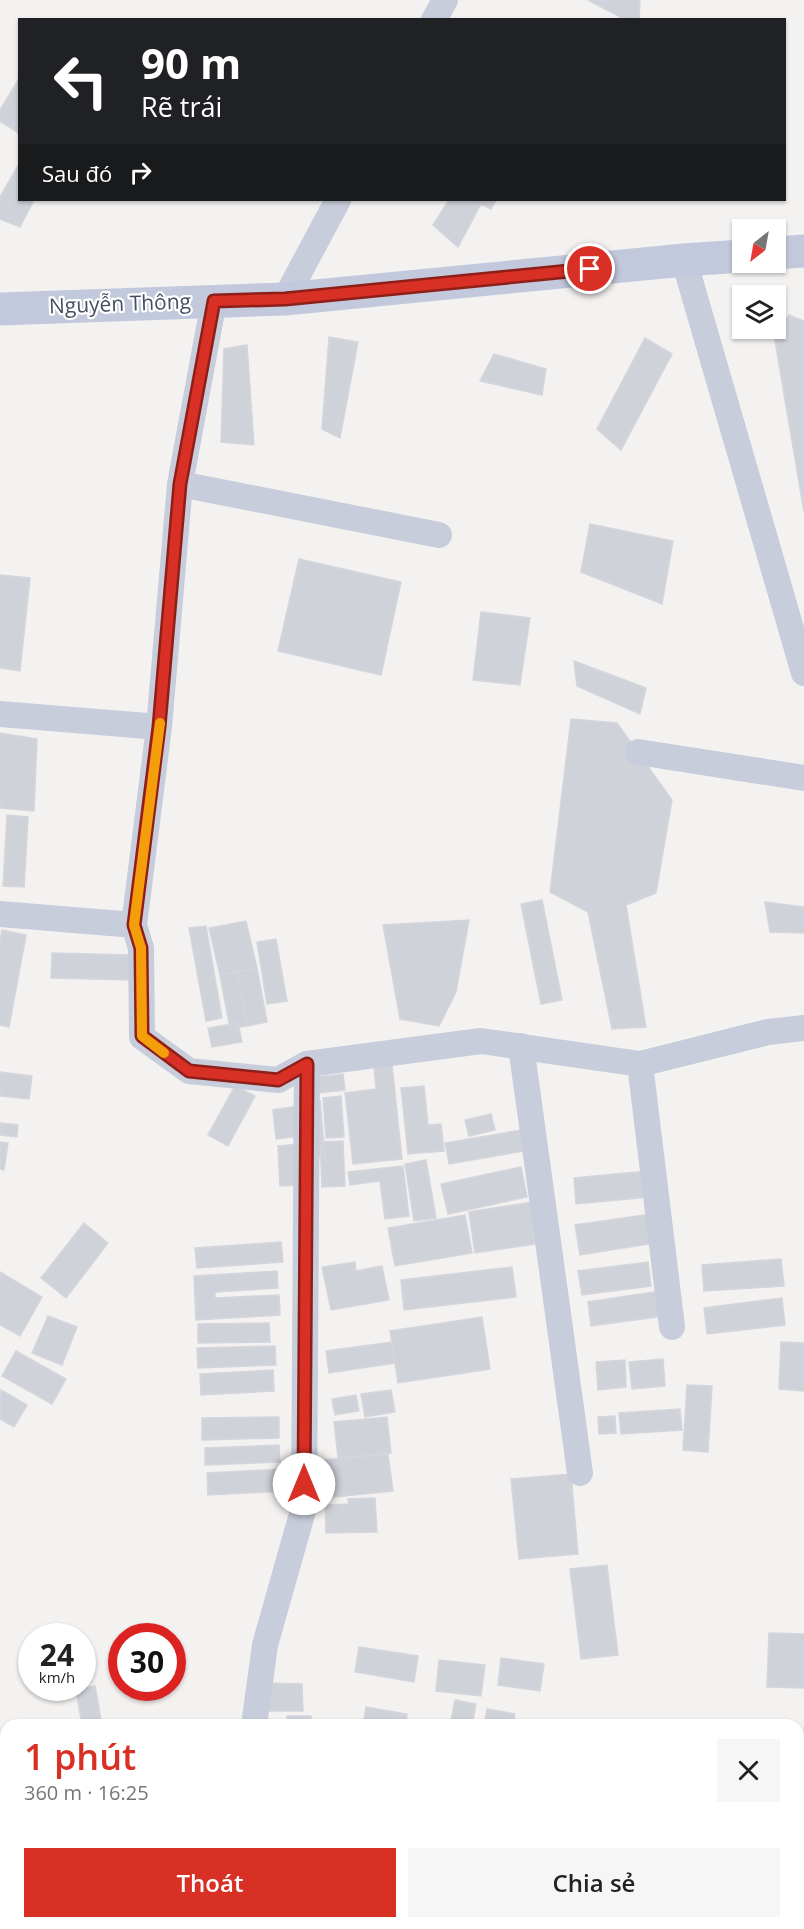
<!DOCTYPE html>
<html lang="vi">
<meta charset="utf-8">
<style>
:root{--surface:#fff;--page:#f6f6f6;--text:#222;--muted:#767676;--accent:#d93025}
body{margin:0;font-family:"Open Sans",sans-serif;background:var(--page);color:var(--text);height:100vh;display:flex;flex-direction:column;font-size:22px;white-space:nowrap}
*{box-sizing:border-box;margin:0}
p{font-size:20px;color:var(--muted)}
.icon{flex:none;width:33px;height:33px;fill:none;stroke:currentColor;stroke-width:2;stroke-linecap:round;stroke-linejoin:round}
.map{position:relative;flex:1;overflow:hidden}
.panel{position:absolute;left:0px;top:1719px;width:804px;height:210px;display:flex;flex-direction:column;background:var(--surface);border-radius:18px 18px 0 0;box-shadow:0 2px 4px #0004}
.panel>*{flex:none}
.hud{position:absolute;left:18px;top:18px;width:768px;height:183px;border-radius:0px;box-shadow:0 2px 4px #0004;background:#202124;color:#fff;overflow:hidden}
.needle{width:39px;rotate:211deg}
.controls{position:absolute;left:732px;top:219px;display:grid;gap:12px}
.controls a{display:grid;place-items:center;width:54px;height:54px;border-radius:0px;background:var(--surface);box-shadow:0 2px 4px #0004;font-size:30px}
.speed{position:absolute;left:18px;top:1623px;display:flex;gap:12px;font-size:30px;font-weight:700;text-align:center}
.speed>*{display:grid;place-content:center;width:78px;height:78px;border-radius:50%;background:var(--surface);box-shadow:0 2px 4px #0004;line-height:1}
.speed small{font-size:15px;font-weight:400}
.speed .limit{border:9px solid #d22;background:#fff;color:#111}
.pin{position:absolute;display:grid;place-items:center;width:51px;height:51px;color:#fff;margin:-26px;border:3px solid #fff;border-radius:50%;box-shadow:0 2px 6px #0007}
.me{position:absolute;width:66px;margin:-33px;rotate:0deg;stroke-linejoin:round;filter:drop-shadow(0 0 4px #0008)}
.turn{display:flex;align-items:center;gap:21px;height:126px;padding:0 24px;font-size:27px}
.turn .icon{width:78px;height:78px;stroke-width:2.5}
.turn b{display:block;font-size:42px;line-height:51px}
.then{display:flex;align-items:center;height:57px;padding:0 24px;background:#0003;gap:12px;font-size:22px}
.round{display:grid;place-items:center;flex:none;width:63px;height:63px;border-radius:0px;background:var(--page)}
.overview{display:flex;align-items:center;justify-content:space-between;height:102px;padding:0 24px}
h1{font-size:36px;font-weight:600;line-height:45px;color:var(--accent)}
.cta{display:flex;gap:12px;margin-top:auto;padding:12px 24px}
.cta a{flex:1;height:69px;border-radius:0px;background:var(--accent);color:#fff;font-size:24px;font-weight:600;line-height:69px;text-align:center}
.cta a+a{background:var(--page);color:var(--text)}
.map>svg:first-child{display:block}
.building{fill:#d0d2d9;stroke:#d5d5dd;stroke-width:1.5}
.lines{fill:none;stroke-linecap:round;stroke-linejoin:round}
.street{stroke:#c7cdda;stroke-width:26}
.secondary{stroke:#c2c9dc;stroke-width:33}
.route-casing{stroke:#8d1f18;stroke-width:15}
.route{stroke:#d93025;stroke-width:10}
.slow{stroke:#f59e0b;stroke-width:10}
.labels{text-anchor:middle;stroke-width:4.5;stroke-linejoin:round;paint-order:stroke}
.street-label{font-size:21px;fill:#474f62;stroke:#fff}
</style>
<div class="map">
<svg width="804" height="1929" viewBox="0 0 804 1929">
<rect width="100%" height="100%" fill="#f4f2f1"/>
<path class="building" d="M588 0H640L639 20H626Z
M20 77V134L0 121V110Z
M20 162V200H34L20 227 0 219V197Z
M449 200H496L491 209 481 204 458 247 433 225Z
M789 315 804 321V512L774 335Z
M329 337 358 342 340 438 322 429Z
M645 338 672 354 621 450 597 429Z
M247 345 254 445 221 442 224 349Z
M494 354 546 369 542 395 480 381Z
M590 524 673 541 662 604 581 572Z
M299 559 401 582 381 675 278 651Z
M0 575 30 578 20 671 0 668Z
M481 612 530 618 520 685 473 680Z
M574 661 646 688 640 714 577 686Z
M571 719 617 723 672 800 656 893 626 905 646 1027 612 1029 588 912 550 892Z
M0 733 37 739 34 811 0 808Z
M7 815 28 817 24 887 3 886Z
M542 900 562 1000 541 1004 521 904Z
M765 902 804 907V933L770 932Z
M469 920 456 992 439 1026 400 1019 383 925Z
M246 921 257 968 220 975 209 928Z
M206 926 222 1018 206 1021 189 928Z
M2 930 26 935 9 1027 0 1025V941Z
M276 939 287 1001 267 1004 257 942Z
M52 953 132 955V980L51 978Z
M257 968 267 1022 247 1026 237 972Z
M237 972 247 1026 230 1029 220 975Z
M238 1023 242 1042 212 1047 208 1028Z
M392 1065 402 1159 353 1164 345 1093 376 1089 374 1067Z
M0 1072 32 1076 29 1099 0 1096Z
M343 1074 345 1090 319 1093 317 1077Z
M235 1086 255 1096 228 1146 208 1135Z
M424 1086 428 1125 441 1124 444 1151 408 1154 401 1088Z
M341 1096 344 1137 326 1138 323 1098Z
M320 1100 325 1157 318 1158 314 1101Z
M298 1106 301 1136 276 1139 273 1110Z
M491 1114 495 1130 469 1136 465 1120Z
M0 1123 18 1125 17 1137 0 1135Z
M527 1129 530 1150 449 1164 445 1143Z
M343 1141 345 1186 322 1187 320 1142Z
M0 1142 8 1143 4 1170 0 1169Z
M299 1144 302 1185 280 1186 278 1146Z
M426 1160 436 1218 414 1221 405 1164Z
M403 1166 409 1216 385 1219 380 1181 350 1185 348 1172Z
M521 1167 527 1197 448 1214 441 1184Z
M647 1171 649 1197 576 1204 574 1178Z
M539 1201 542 1224 532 1226 535 1244 475 1253 469 1212Z
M651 1214 656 1243 580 1255 575 1225Z
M465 1215 472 1253 395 1266 388 1228Z
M84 1223 108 1243 66 1298 41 1278Z
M281 1242 283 1262 197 1268 195 1248Z
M781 1259 784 1286 704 1291 702 1265Z
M355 1262 356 1271 382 1266 389 1300 331 1310 322 1267Z
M648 1262 651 1286 582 1295 578 1271Z
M512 1267 516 1297 404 1310 401 1280Z
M277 1271 278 1288 215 1292V1298L279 1295 280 1315 196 1320 194 1276Z
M0 1272 42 1297 20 1336 0 1325Z
M660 1291 664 1316 591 1326 588 1302Z
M782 1298 785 1325 707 1334 704 1308Z
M48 1316 77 1327 62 1365 32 1353Z
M482 1317 490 1369 398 1383 390 1331Z
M269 1323 270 1342 198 1343V1324Z
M392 1342 395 1363 329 1373 326 1351Z
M781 1342 804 1343V1391L779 1389Z
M275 1346 276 1365 198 1368 197 1348Z
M16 1351 66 1379 52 1404 2 1376Z
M663 1359 665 1386 632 1389 629 1362Z
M625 1360 626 1387 598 1390 596 1362Z
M273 1370 274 1391 201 1395 200 1374Z
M687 1385 712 1386 708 1452 683 1450Z
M1 1390 27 1405 14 1427 0 1419Z
M391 1390 395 1412 365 1417 361 1394Z
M356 1395 359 1411 335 1415 332 1399Z
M680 1409 682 1430 621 1434 619 1413Z
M615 1416 616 1433 599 1434 598 1417Z
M279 1417V1438L202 1440V1418Z
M387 1417 391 1453 338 1458 334 1422Z
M279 1445 280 1462 205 1465V1448Z
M388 1454 393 1491 315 1499 312 1461Z
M285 1469 287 1491 208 1495 207 1473Z
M571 1474 578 1554 519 1559 511 1479Z
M375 1498 377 1532 326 1533 325 1505 349 1504 348 1499Z
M607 1565 618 1655 581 1659 570 1569Z
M769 1633 804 1634V1688L767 1687Z
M359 1647 418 1656 414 1682 355 1672Z
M501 1658 544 1664 540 1691 498 1685Z
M439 1660 485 1665 481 1696 436 1691Z
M263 1683 302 1684 303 1711H263Z
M95 1686 102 1725H82L76 1690Z
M455 1700 476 1704 472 1725 451 1721Z
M366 1707 407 1714 406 1725H363Z
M487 1709 515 1714 513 1725H484Z
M287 1716H311V1725H287Z
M0 1864H6V1892H0Z"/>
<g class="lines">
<path class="street" d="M434 20 445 0
M684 260 804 673
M285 299 338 200
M214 301 180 484 159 727 134 925 141 948 142 1037 189 1071 278 1080 307 1064 481 1041 640 1064 768 1032 804 1028
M180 484 439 535
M0 714 159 727
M638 752 804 778
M0 914 134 925
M521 1046 580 1473
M640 1064 672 1327
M254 1725 265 1645 304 1507 307 1064
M259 1923V1929"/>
<path class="secondary" d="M776 253 804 251
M0 309 285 299 684 260 742 256"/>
</g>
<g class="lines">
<g class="route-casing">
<path id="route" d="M304 1484 307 1064 278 1080 189 1071 142 1036 141 948 134 925 159 727 180 484 214 301 285 299 590 269"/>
</g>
<use href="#route" class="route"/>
<path class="slow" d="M160 723 134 925 141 948 142 1036 164 1053"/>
</g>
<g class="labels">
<g class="street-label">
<text transform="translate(120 304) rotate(-2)" y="7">Nguyễn Thông</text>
</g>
</g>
</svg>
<div class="controls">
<a><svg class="needle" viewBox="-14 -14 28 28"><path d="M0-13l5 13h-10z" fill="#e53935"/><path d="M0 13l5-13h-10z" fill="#767676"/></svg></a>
<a><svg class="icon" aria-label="layers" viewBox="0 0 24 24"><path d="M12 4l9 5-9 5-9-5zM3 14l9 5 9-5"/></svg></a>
</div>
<div class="speed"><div>24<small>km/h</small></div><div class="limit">30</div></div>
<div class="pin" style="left:590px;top:269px;background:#d93025"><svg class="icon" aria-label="arrive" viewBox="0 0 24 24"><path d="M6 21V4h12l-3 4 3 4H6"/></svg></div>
<svg class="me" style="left:304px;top:1484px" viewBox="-20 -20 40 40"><circle r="19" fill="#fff"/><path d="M0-13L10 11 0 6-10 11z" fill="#d93025"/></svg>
<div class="hud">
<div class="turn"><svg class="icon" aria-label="left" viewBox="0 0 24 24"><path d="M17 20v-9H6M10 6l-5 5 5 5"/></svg><div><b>90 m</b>Rẽ trái</div></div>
<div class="then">Sau đó<svg class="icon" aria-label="right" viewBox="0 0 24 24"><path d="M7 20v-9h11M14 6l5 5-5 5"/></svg></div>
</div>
<section class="panel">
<div class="overview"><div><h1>1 phút</h1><p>360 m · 16:25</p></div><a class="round"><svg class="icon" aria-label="close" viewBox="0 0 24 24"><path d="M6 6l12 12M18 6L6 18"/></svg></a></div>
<div class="cta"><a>Thoát</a><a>Chia sẻ</a></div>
</section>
</div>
